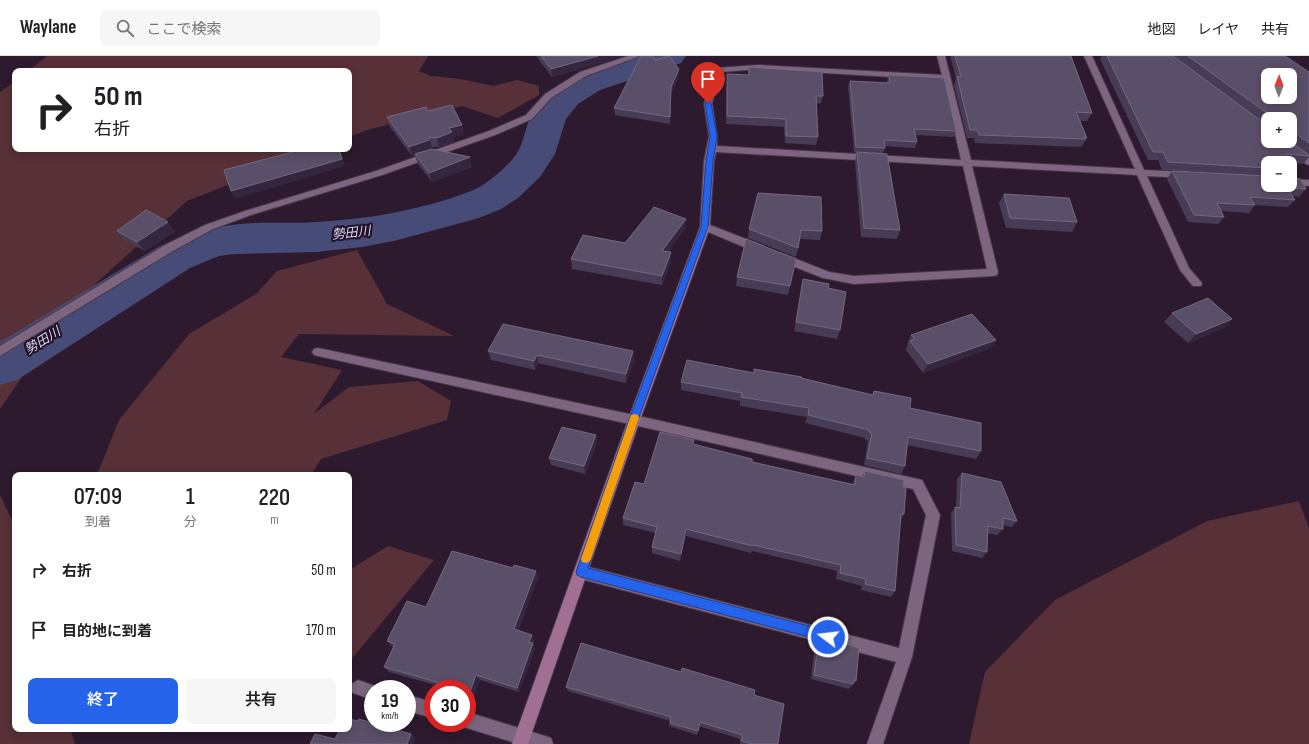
<!DOCTYPE html>
<html lang="ja">
<meta charset="utf-8">
<style>
:root{--surface:#fff;--page:#f6f6f6;--text:#202124;--muted:#757577;--line:#e0e0e0;--accent:#2563eb}
body{margin:0;font-family:"Sofia Sans Condensed","Noto Sans JP",sans-serif;background:var(--page);color:var(--text);height:100vh;display:flex;flex-direction:column;font-size:15px;white-space:nowrap}
*{box-sizing:border-box;margin:0}
p{font-size:13px;color:var(--muted)}
.icon{flex:none;width:22px;height:22px;fill:none;stroke:currentColor;stroke-width:2;stroke-linecap:round;stroke-linejoin:round}
.map{position:relative;flex:1;overflow:hidden}
.details{position:absolute;left:12px;top:416px;width:340px;height:260px;display:flex;flex-direction:column;background:var(--surface);border-radius:8px;box-shadow:0 2px 10px #0003}
.details>*{flex:none}
.top-card{position:absolute;left:12px;top:12px;width:340px;height:84px;border-radius:8px;box-shadow:0 2px 10px #0003;background:#fff;color:var(--text);overflow:hidden}
.needle{width:26px;rotate:1deg}
.fabs{position:absolute;left:1261px;top:12px;display:grid;gap:8px}
.fabs a{display:grid;place-items:center;width:36px;height:36px;border-radius:8px;background:var(--surface);box-shadow:0 2px 10px #0003;font-size:20px}
.speed{position:absolute;left:364px;top:624px;display:flex;gap:8px;font-size:20px;font-weight:700;text-align:center}
.speed>*{display:grid;place-content:center;width:52px;height:52px;border-radius:50%;background:var(--surface);box-shadow:0 2px 10px #0003;line-height:1}
.speed small{font-size:10px;font-weight:400}
.speed .limit{border:6px solid #d22;background:#fff;color:#111}
.pin{position:absolute;display:grid;place-items:center;width:34px;height:34px;color:#fff;margin:-41px -17px;border-radius:50% 50% 50% 0;rotate:-45deg;box-shadow:0 0 4px #0007}
.pin .icon{rotate:45deg}
.me{position:absolute;width:44px;margin:-22px;rotate:285deg;stroke-linejoin:round;filter:drop-shadow(0 0 3px #0008)}
.turn{display:flex;align-items:center;gap:14px;height:84px;padding:0 16px;font-size:18px}
.turn .icon{width:52px;height:52px;stroke-width:2.5}
.turn b{display:block;font-size:28px;line-height:34px}
.eta{display:flex;justify-content:space-evenly;align-items:center;height:68px;text-align:center}
.eta b{font-size:24px;font-weight:600;line-height:28px}
.cta{display:flex;gap:8px;margin-top:auto;padding:8px 16px}
.cta a{flex:1;height:46px;border-radius:8px;background:var(--accent);color:#fff;font-size:16px;font-weight:600;line-height:46px;text-align:center}
.cta a+a{background:var(--page);color:var(--text)}
ul{padding:0;list-style:none}
li{display:flex;align-items:center;gap:12px;height:60px;padding:0 16px}
li div{flex:1}
li b{display:block;font-size:15px}
li em{font-style:normal}
header{display:flex;align-items:center;gap:24px;box-sizing:border-box;height:56px;padding:0 20px;background:var(--surface);border-bottom:1px solid var(--line)}
header strong{font-size:19px}
nav{display:flex;gap:22px;margin-inline-start:auto;font-size:14px}
.search{width:280px;height:36px;background:var(--page);display:flex;align-items:center;gap:10px;box-sizing:border-box;padding:0 14px;border-radius:8px;color:var(--muted);font-size:15px}
.map>svg:first-child{display:block}
.green{fill:#583037}
.lines{fill:none;stroke-linecap:round;stroke-linejoin:round}
.river{fill:#474b77;fill-rule:evenodd}
.street-casing{stroke:#48384a;stroke-width:2}
.secondary-casing{stroke:#48384a;stroke-width:2}
.street{fill:#7d657f;fill-rule:evenodd}
.secondary{fill:#a26f94;fill-rule:evenodd}
.wall{fill:#473c56;fill-rule:evenodd}
.shaded-wall{fill:#34263f}
.building{fill:#5a4f68;stroke:#74687f;fill-rule:evenodd}
.route{fill:#2563eb;stroke:#184099}
.slow{fill:#f59e0b}
.labels{text-anchor:middle;stroke-width:4;stroke-linejoin:round;paint-order:stroke}
.water-label{font-size:13px;font-style:italic;fill:#d4d8f6;stroke:#231025}
</style>
<header>
<strong>Waylane</strong>
<div class="search"><svg class="icon" aria-label="search" viewBox="0 0 24 24"><circle cx="10" cy="10" r="6"/><path d="M15 15l6 6"/></svg>ここで検索</div>
<nav><a>地図</a><a>レイヤ</a><a>共有</a></nav>
</header>
<div class="map">
<svg width="1309" height="688" viewBox="0 0 1309 688">
<rect width="100%" height="100%" fill="#2d1a2f"/>
<path class="green" d="M47 0H428L419 15 431 20 461 23 493 30 517 24 539 30V39L498 62 462 50 367 74 349 81V15H28Z
M15 25V93H319L187 145 71 250 0 353V36Z
M357 194 387 248 454 280 299 278 281 301 342 314 314 358 349 331 418 325 451 345 447 364 321 403 311 419H97L119 364 189 278 256 238 277 215Z
M0 439 15 470V673H70L75 688H0Z
M1299 445 1309 472V688H969L985 616 1055 544 1207 465Z
M388 490 434 504 349 606V514Z"/>
<g class="lines">
<path class="river" d="M636 0H686L681 7 600 34 578 48 566 63 555 98 540 121 518 142 501 153 479 162 394 185 362 191 316 196 234 198 219 200 190 212 17 324 0 329V286L160 190C183 180 207 172 232 169 260 165 289 168 317 166 369 163 422 154 471 135 485 130 509 110 517 97 524 86 525 72 531 60 536 51 545 42 552 35 571 16 610 8 636 0Z"/>
<g class="street-casing">
<path id="street" d="M628 0H640L586 20 551 42 532 63 495 79 382 119 251 159 213 173 173 195 0 300V290L165 189 205 169 245 155 376 115 489 75 526 59 545 38 580 16Z
M937 0H945L971 104 1135 113 1084 0H1092L1144 114 1187 116 1192 119 1187 122 1147 120 1189 212 1202 227 1201 230H1193L1180 214 1137 119 972 110 998 216 997 219 993 220 854 228 823 222 777 204 776 201 777 198 781 197 829 216 854 220 987 213 963 110 716 96 714 105 710 169 764 190 765 193 764 196H756L701 173 700 171 704 105 709 80 704 47 716 12 758 9 942 19ZM758 13 943 24 961 104 717 90V80L712 47 722 16Z
M1276 85H1286L1309 102V109L1306 108Z
M1290 123 1309 124V130L1290 129Z
M318 292 634 359 922 424 940 459 912 601 883 688H867L896 606 581 523 576 521 574 516 576 511 581 509 899 592 926 459 913 433 634 369 318 300 314 299 312 296 314 293Z
M358 624 378 631 379 633H373V644L353 637 350 632 353 627Z
M407 639 433 646V662L407 655Z
M467 656 545 680 551 682 553 688H519L467 672 461 670 460 667H467Z"/>
</g>
<g class="secondary-casing">
<path id="secondary" d="M705 168 710 171 640 364 528 688H512L628 364 700 171Z"/>
</g>
<use href="#street" class="street"/>
<use href="#secondary" class="secondary"/>
</g>
<path class="wall" d="M536 0H625L552 21Z
M950 0H1071L1092 57 1087 65H1080L1087 82 1082 90H1081L1080 91 975 87 974 82H967L954 29 956 22Z
M1102 0H1285L1309 16V101L1303 108 1291 107 1296 122 1306 133 1299 141 1293 140 1295 144 1288 151 1255 149 1249 157 1221 155 1224 161 1218 168 1188 166 1167 123 1172 115 1268 129 1290 107H1268V120L1162 114 1158 104H1148L1100 3ZM1268 63H1290V85H1268Z
M655 4 679 13V20L671 38 670 68 615 59 614 52Z
M749 11 823 40 821 47 816 48 818 81 816 89 785 87 784 71 726 68 727 18 748 19Z
M889 19 956 75 954 81 916 79 917 86 915 92 885 90V92L883 97 900 174 897 183 861 181 855 105 857 97 854 96 848 31 850 25 887 27V25Z
M428 55 464 78 453 81 455 86 439 91H432V93L472 111 432 126 418 108 415 99 412 100 390 71 387 61Z
M758 137 822 175 820 184 800 183 796 201 748 182 749 173Z
M1004 138 1077 166 1072 176 1006 172 999 147Z
M686 163 685 172 668 196 671 205 662 229 572 213 571 203 625 187Z
M117 175H175L145 195 124 184Z
M796 203 788 239 736 230 737 221Z
M803 223 828 232 840 274 837 283 794 275Z
M1172 257 1232 263 1224 272 1188 287 1164 266Z
M911 279 996 284 991 292 923 317 906 294 908 288H907Z
M488 295H633L634 304 626 327 538 307 535 314 491 304Z
M754 317 801 322 872 339 874 335 910 352 981 395 976 403 907 389 905 410 901 418 864 409 868 385 865 384V382L805 367 807 361 740 350V345L681 334V326Z
M694 384V388L752 406 852 428 856 419 862 421 865 415 903 431 904 458 901 463 895 535 891 541 861 534 862 530 836 523 837 515 752 495 751 497 686 480 680 505 652 497V491L656 477 623 469V462L644 428Z
M597 386 585 418 551 409 549 402Z
M962 417 1017 465 1012 471 1003 469V473L997 479 987 477V496L982 502 952 495 951 457 956 451 957 423Z
M538 521 518 575 534 584 533 587 535 592 519 636 480 624 474 640 467 638V633H450L389 616 384 611 393 591 387 585Z
M819 581 856 625 849 633 811 623 815 586Z
M681 616 754 639 778 688H740V683L699 670 697 679 669 670 670 665 568 635 566 631Z"/>
<path class="shaded-wall" d="M598 0H625L552 21 551 13Z
M679 13V20L671 38 670 68 671 31Z
M462 69 464 78 453 81 455 86 439 91 437 82 449 72Z
M429 81 432 91V94L412 100 409 91Z
M339 93H340L345 110 235 143 231 135Z
M470 101 472 111 432 126 429 117Z
M686 163 685 172 662 204V195Z
M168 166 175 175 145 195 137 186Z
M671 196V205L662 229V220Z
M1232 263 1224 272 1188 287 1196 278Z
M996 284 991 292 923 317 928 308Z
M633 295 634 304 626 327V318Z
M537 299 538 307 535 314 534 305Z
M596 379 597 386 585 418 584 410Z
M686 473V480L680 505 681 498Z
M536 515 538 521 516 579 514 573Z
M532 579 534 584 531 591 529 586Z
M533 587 535 592 519 636 517 632Z
M476 619 480 624 474 640 470 636Z
M411 678 416 682 414 688H407Z"/>
<path class="building" d="M541 0H598L551 13Z
M641 0H653L655 4 669 0 679 13 671 31 670 61 614 52Z
M955 0H1071L1092 57 1076 56 1087 82 1084 81 1085 83 979 79 977 74H970L957 20 961 21Z
M1107 0H1173L1268 70V85H1290L1309 99V100L1286 98 1295 115 1296 122 1300 123 1306 133 1287 132 1295 144 1250 141 1255 149 1217 147 1224 161 1194 159 1172 115 1268 120V129H1290V107H1268V112L1168 106 1163 96H1153Z
M1188 0H1285L1309 16V87L1293 76H1290V63H1275ZM1268 19H1290V41H1268Z
M749 11 822 16 823 40H816L818 81 786 80V63L727 60V18L749 19Z
M889 19 944 22 956 75 914 73 917 86 884 84 885 92 856 91 850 25 890 27Z
M452 49 462 69 449 72 452 76 437 82 429 81V84L409 91 387 61 426 51 428 55Z
M304 93H339L342 103 231 135 224 114Z
M432 93 470 101 429 117 415 98Z
M857 96 887 98 900 174 864 172Z
M758 137 821 141 822 175 801 174 798 192 749 173Z
M1004 138 1069 142 1077 166 1010 162Z
M654 151 686 163 662 195 671 196 662 220 571 203 583 179 625 187Z
M146 154 168 166 137 186 117 175Z
M746 183 796 203 790 230 737 221Z
M803 223 829 228 828 232 846 236 840 274 796 266Z
M1208 242 1232 263 1196 278 1172 257Z
M972 258 996 284 928 308 910 285 915 283 911 279Z
M503 268 633 295 626 318 537 299 534 305 488 295Z
M687 304 754 317V313L802 321 801 322 873 339 874 335 911 342 910 352 981 367V395L908 381 905 410 867 402 872 377 869 376V374L808 359 809 352 741 341 742 337 681 326Z
M562 371 596 379 584 410 549 402Z
M660 376 694 384 693 388 752 403V406L855 429 856 419 864 421 865 415 904 424 903 431H906L904 458H901L895 535 865 528 866 523 840 517 841 509 753 489V490L686 473 681 498 652 491 657 471 623 462 635 426 644 428Z
M962 417 1001 426 1017 465 1003 462V473L988 470 987 496 956 489 955 451 960 452Z
M452 495 513 512 514 509 536 515 514 573 532 579 529 586 533 587 517 632 476 619 470 636 467 635V633H461L384 611 395 588 387 585 407 545 426 551Z
M819 581 859 592 856 625 854 624 853 628 814 619Z
M581 587 681 616 682 612 755 634 754 639 784 648 778 688H752L742 685V679L700 666 698 675 670 667 671 661 566 631Z
M349 663 358 665 359 663 411 678 407 688H310L315 678 335 683 340 673H349Z"/>
<path class="route" d="M708 45 711 47 717 80 713 105 708 171 638 364 588 512 828 575 832 577 834 581 832 585 828 586 581 521 577 519 576 516 629 364 701 171 706 105 710 80 705 47Z"/>
<path class="slow" d="M635 358 638 359 639 362 591 503 589 506 586 507 582 506 581 503 630 362 631 359Z"/>
<g class="labels">
<g class="water-label">
<text transform="translate(351 176) rotate(-6)" y="5">勢田川</text>
<text transform="translate(42 284) rotate(-32)" y="5">勢田川</text>
</g>
</g>
</svg>
<div class="fabs">
<a><svg class="needle" viewBox="-14 -14 28 28"><path d="M0-13l5 13h-10z" fill="#e53935"/><path d="M0 13l5-13h-10z" fill="#757577"/></svg></a>
<a>+</a>
<a>−</a>
</div>
<div class="speed"><div>19<small>km/h</small></div><div class="limit">30</div></div>
<div class="pin" style="left:708px;top:47px;background:#d93025"><svg class="icon" aria-label="arrive" viewBox="0 0 24 24"><path d="M6 21V4h12l-3 4 3 4H6"/></svg></div>
<svg class="me" style="left:828px;top:581px" viewBox="-20 -20 40 40"><circle r="17" fill="#2563eb" stroke="#fff" stroke-width="3"/><path d="M0-11L8 9 0 5-8 9z" fill="#fff"/></svg>
<div class="top-card">
<div class="turn"><svg class="icon" aria-label="right" viewBox="0 0 24 24"><path d="M7 20v-9h11M14 6l5 5-5 5"/></svg><div><b>50 m</b>右折</div></div>
</div>
<section class="details">
<div class="eta">
<div><b>07:09</b><p>到着</p></div>
<div><b>1</b><p>分</p></div>
<div><b>220</b><p>m</p></div>
</div>
<ul>
<li><svg class="icon" aria-label="right" viewBox="0 0 24 24"><path d="M7 20v-9h11M14 6l5 5-5 5"/></svg><div><b>右折</b></div><em>50 m</em></li>
<li><svg class="icon" aria-label="arrive" viewBox="0 0 24 24"><path d="M6 21V4h12l-3 4 3 4H6"/></svg><div><b>目的地に到着</b></div><em>170 m</em></li>
</ul>
<div class="cta"><a>終了</a><a>共有</a></div>
</section>
</div>
